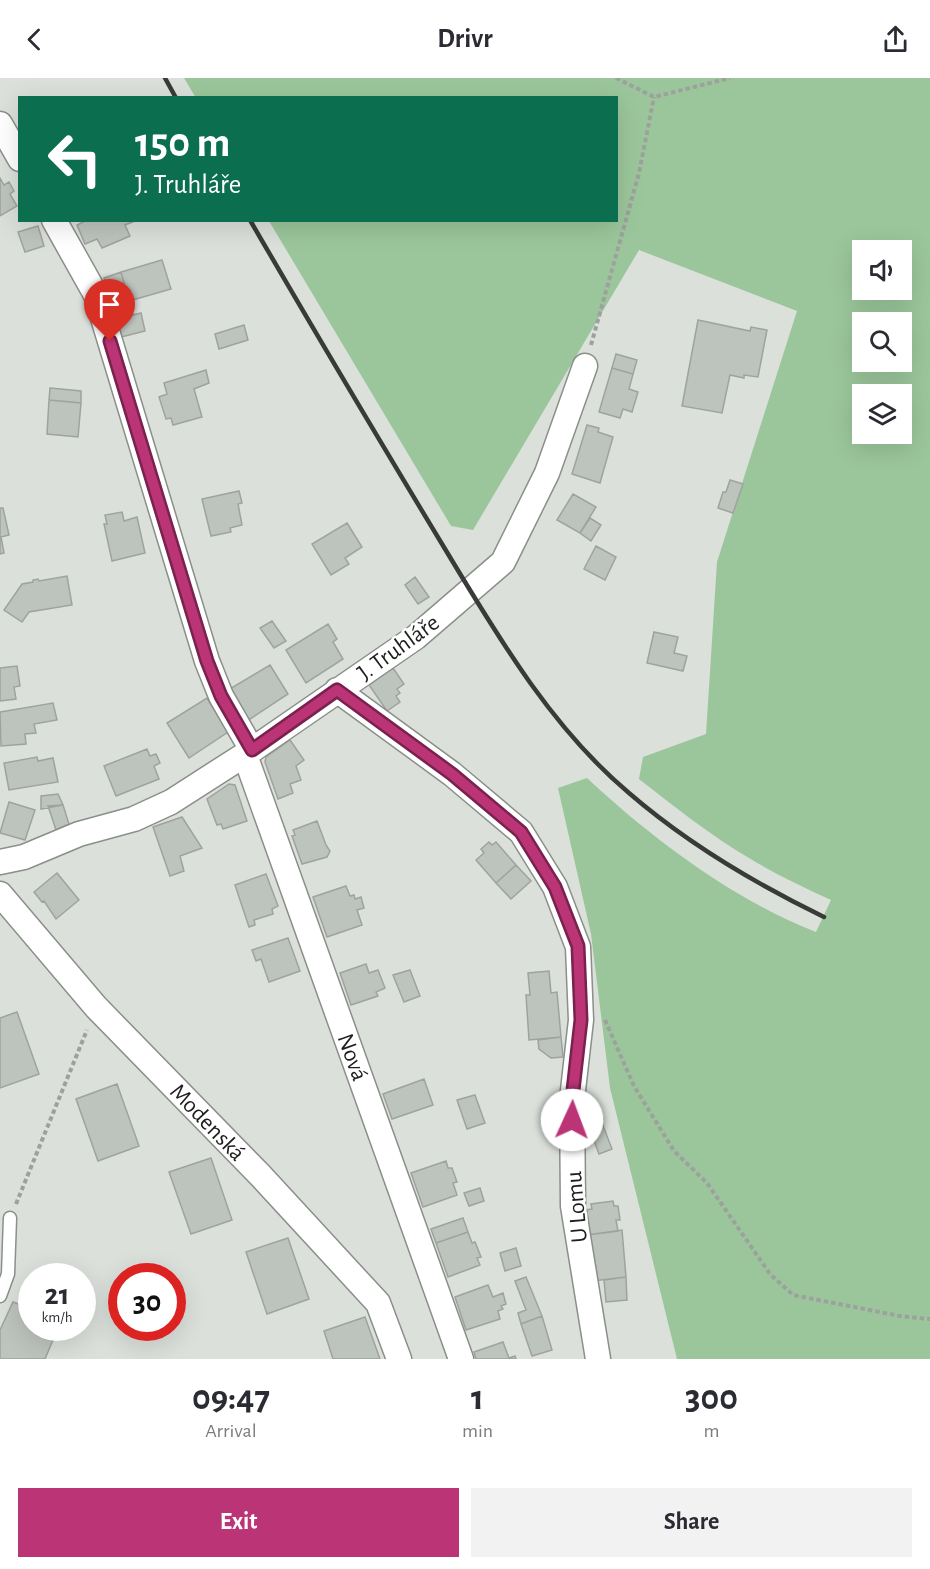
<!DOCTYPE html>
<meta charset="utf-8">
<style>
:root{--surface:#fff;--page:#f2f2f3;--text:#2b2b33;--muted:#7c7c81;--accent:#ba3476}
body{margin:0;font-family:"Alegreya Sans",sans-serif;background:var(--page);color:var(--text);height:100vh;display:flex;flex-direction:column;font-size:22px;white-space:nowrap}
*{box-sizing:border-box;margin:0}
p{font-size:20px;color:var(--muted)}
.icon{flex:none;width:33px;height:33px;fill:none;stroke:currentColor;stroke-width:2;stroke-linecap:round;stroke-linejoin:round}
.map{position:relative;height:1281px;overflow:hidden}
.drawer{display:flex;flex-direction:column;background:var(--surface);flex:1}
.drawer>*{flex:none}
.guide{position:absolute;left:18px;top:18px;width:600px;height:126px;border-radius:0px;box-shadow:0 6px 24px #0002;background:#0b6e4f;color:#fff;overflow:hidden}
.tools{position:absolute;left:852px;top:162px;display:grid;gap:12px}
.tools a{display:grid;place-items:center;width:60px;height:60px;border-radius:0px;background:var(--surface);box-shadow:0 6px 24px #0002;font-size:30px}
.speed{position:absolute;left:18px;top:1185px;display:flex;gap:12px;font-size:30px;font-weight:700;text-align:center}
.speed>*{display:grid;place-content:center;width:78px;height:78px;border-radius:50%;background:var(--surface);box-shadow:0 6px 24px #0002;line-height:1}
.speed small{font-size:15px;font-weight:400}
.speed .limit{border:9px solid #d22;background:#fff;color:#111}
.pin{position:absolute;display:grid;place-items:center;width:51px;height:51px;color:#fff;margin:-62px -26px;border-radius:50% 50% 50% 0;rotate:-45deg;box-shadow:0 0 6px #0007}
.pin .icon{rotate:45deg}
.me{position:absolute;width:66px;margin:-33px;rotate:2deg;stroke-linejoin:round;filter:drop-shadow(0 0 4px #0008)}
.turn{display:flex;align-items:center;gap:21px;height:126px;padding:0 18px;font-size:27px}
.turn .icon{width:78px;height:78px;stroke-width:2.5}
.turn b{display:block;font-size:42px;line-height:51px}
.eta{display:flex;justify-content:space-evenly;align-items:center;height:102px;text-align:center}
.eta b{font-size:36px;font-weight:600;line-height:42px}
.primary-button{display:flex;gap:12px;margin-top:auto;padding:12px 18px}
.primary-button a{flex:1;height:69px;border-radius:0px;background:var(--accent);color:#fff;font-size:24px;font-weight:600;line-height:69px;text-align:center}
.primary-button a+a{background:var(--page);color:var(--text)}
header{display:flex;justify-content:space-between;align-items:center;height:78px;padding:0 18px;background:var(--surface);font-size:27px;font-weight:600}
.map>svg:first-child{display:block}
.green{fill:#9bc69b;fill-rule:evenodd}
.building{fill:#bdc3bd;stroke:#9ea39e;stroke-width:1.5}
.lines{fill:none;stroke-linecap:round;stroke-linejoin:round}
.service-casing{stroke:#8a8f8a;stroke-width:15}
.minor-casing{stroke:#8a8f8a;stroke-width:27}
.path{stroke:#9da19d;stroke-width:4;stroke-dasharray:4.5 3;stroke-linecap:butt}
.service{stroke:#fff;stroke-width:12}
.minor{stroke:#fff;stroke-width:24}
.rail{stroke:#393b39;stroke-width:4.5}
.route-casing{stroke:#79224d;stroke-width:15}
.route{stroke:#ba3476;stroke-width:10}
.labels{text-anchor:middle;stroke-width:5;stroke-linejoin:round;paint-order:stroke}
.street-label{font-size:24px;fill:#1d1f1d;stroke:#fff}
</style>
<header><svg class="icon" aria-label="back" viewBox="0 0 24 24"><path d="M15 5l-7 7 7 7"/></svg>Drivr<svg class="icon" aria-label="share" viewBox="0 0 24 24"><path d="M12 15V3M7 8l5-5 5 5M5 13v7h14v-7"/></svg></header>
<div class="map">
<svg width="930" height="1281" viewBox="0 0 930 1281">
<rect width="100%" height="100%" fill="#dbe0db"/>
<path class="green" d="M184 0H930V1281H677L610 1010 591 856 558 710 587 700C650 759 735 823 816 854L831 822C803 809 775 796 749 780 710 757 675 729 639 701L643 679 706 656 717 484 797 233 639 172 473 452 451 448 269 143 616 142V20H196ZM862 172H902V212H862ZM862 244H902V284H862ZM862 316H902V356H862Z"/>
<path class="building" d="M0 100 4 107 9 104 14 113 10 116 17 128 0 138Z
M87 142H134L135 143 125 147 130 158 102 170 97 161 85 166 77 147Z
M38 148 44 168 25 174 18 154Z
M162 182 171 211 129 223 121 194Z
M121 194 133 237 116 241 104 200Z
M141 235 145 253 121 259 116 241Z
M698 242 750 253 751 249 767 252 758 299 744 297V300L730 297 722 335 682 328Z
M244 247 248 262 219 271 215 256Z
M616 276 637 282 633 296 612 290Z
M612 290 633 296 629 311 638 314 632 334 623 331 620 340 599 334Z
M206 292 209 305 194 311 202 339 173 347 171 340 166 341 159 319 167 316 164 305Z
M50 310 81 313V325L49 322Z
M49 322 81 325 78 359 47 356Z
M587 347 599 350 598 354 613 359 600 405 572 396Z
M730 402 743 406 733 435 718 430 723 414H726Z
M239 413 242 425 238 426 242 447 230 450 231 454 211 458 202 421Z
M573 416 596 429 580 455 557 442Z
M0 430H3L9 457 1 459 4 475 0 476Z
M122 434 124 443 137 439 145 475 112 483 104 446H107L105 437Z
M590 440 601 447 591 463 580 455Z
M347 445 362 469 345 480 349 486 331 497 312 466Z
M596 468 616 479 605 502 584 491Z
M67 498 72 527 29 534 22 544 4 532 22 506 33 504V502L38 501 39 503Z
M415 499 429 519 418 526 405 507Z
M272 543 286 563 274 570 260 550Z
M328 546 337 561 333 564 343 581 306 605 286 572Z
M654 554 678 559 674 575 687 578 683 593 647 585Z
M270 587 288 616 247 643 228 612Z
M17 588 20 608 14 609 16 621 0 623V590Z
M393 590 404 606 397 611 400 615 396 618 400 624 387 633 369 607Z
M207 620 228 654 189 680 167 645Z
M53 625 57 642 34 646 36 655 25 656 26 666 1 668 0 634Z
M290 662 304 682 296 688 301 702 290 706 293 715 278 721 265 684 266 679Z
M147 671 150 678 156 676 160 685 154 688 159 701 116 718 104 688Z
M37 679 38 683 53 680 58 704 9 712 4 685Z
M229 706 235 707 247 743 223 751 221 746 217 747 207 721Z
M58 716 63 727 41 731V718Z
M9 724 35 732 25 762 0 755Z
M63 727 69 746 56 752 48 728Z
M182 739 202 770 180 778 184 793 170 798 153 749Z
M317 743 326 767 330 773 327 779 302 786 292 758 295 757 293 752Z
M489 764 492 767 496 764 516 787 496 805 476 782 484 775 481 771Z
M516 787 531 803 511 821 496 805Z
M57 795 79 822 56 841 44 823 42 824 34 814Z
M266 796 278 828 272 831 273 836 254 842 255 847 249 849 235 807Z
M346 808 350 818 354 817 355 821 361 819 364 830 357 832 362 847 327 859 313 819Z
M288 860 300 893 269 904 261 881 256 883 252 872Z
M366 886 369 895 378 892 385 910 376 914 378 918 351 927 340 895Z
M410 892 420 918 404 924 393 897Z
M549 893 551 915 557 914 561 959 529 962 526 917H530L528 895Z
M17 934 39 996 0 1010V940Z
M561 959 563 979 551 980 539 971 538 962Z
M424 1001 433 1027 392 1041 383 1016Z
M117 1006 139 1068 98 1083 76 1021Z
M475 1017 485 1045 467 1051 457 1022Z
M597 1032 612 1071 599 1076 584 1036Z
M211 1080 232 1142 191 1156 169 1094Z
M446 1083 448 1090H452L457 1104 453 1105 457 1117 423 1129 411 1095Z
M480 1110 484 1123 469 1128 464 1115Z
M613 1123 614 1128H618L620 1142H616L618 1153 588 1157 585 1132 592 1131 591 1126Z
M463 1140 468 1154 436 1165 431 1151Z
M622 1152 626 1199 593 1203 588 1157Z
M468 1154 472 1165 475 1164 481 1179 477 1180 480 1187 448 1199 436 1165Z
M288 1160 309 1221 267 1236 246 1174Z
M516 1170 521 1188 505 1193 500 1175Z
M526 1199 542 1238 521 1246 518 1235 526 1232 515 1203Z
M626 1199 627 1222 606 1224 604 1202Z
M488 1207 493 1219 503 1215 506 1226 501 1228 503 1231 498 1233 500 1241 466 1252 455 1219Z
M13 1224 32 1231V1250H58L45 1281H0V1252Z
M542 1238 552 1272 532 1278 521 1246Z
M365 1239 380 1281H333L324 1253Z
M503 1264 509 1280 515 1278 516 1281H476L474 1274Z"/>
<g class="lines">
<g class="service-casing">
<path id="service" d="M0 1218 8 1196 10 1140"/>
</g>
<g class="minor-casing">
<path id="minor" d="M0 46 20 81
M54 142 96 217 207 583 221 618 252 672
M337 612 452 696 521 754 555 809 578 869 581 942 572 1021 573 1128 598 1281
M245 677 461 1281
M0 784 24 779 79 756 134 741 171 724 252 672 416 559 503 484 547 395 585 288
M0 816 96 929 260 1097 378 1225 399 1281"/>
</g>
<path class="path" d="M616 0 654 19 730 0
M591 267 639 95 654 19
M605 942 634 1008 674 1073 707 1105 770 1196 793 1217 900 1238 930 1241
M16 1126 87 952"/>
<use href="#service" class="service"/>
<use href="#minor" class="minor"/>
<path class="rail" d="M165 0 176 20
M250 142C312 249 375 355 439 461 493 550 548 647 629 715 688 766 754 805 824 839"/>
</g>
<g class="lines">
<g class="route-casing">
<path id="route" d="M110 263 207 583 221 618 252 672 337 612 452 696 521 754 555 809 578 868 581 942 572 1021V1042"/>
</g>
<use href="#route" class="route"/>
</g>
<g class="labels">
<g class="street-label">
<text transform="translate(398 569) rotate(-36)" y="8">J. Truhláře</text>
<text transform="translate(353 979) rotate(70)" y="8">Nová</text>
<text transform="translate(208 1044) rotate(46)" y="8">Modenská</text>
<text transform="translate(576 1129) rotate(-95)" y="8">U Lomu</text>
</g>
</g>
</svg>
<div class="tools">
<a><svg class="icon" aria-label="sound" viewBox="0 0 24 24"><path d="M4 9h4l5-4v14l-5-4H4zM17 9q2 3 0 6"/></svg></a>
<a><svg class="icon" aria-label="search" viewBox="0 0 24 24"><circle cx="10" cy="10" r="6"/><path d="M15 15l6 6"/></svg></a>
<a><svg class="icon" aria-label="layers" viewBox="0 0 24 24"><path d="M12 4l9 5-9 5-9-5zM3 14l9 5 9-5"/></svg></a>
</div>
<div class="speed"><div>21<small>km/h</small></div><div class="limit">30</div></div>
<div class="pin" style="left:110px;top:263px;background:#d93025"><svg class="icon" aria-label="arrive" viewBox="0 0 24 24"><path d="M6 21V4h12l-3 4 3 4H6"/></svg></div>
<svg class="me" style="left:572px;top:1042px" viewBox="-20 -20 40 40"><circle r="19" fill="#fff"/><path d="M0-13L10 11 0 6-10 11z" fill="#ba3476"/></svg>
<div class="guide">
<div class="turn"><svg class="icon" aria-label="left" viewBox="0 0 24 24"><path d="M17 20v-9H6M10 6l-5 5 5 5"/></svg><div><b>150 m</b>J. Truhláře</div></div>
</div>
</div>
<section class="drawer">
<div class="eta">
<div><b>09:47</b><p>Arrival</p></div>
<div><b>1</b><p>min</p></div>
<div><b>300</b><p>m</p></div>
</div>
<div class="primary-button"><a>Exit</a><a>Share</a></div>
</section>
